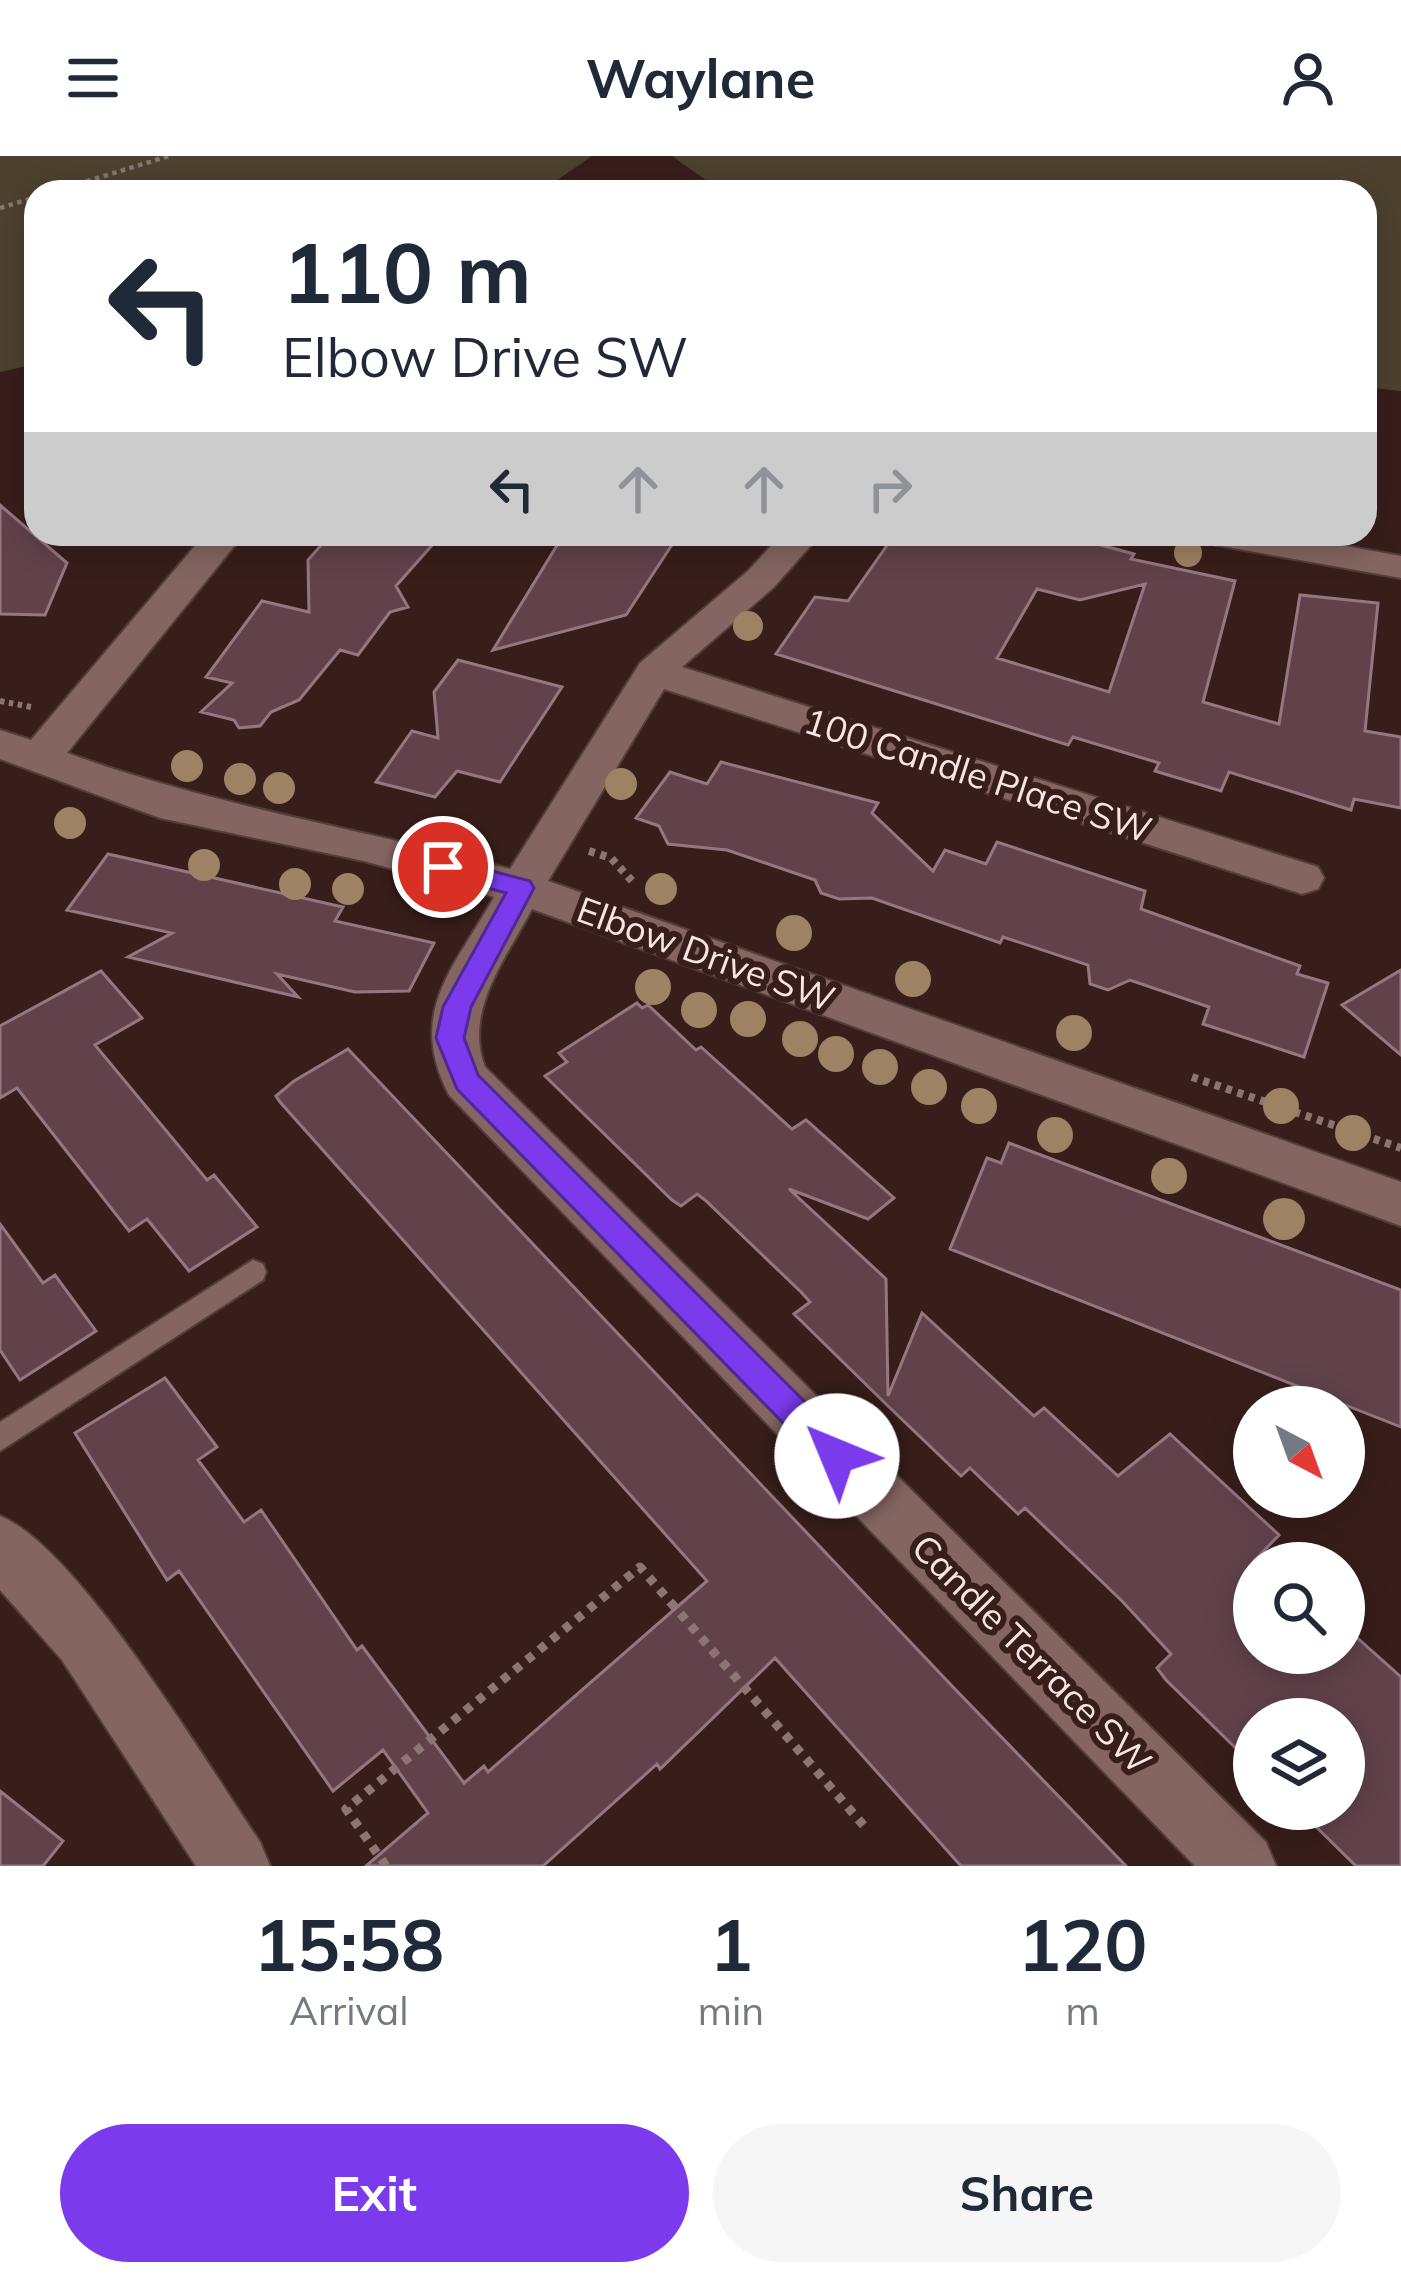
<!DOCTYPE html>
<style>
:root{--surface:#fff;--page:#f6f6f7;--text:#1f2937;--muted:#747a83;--accent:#7c3aed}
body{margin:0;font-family:Mulish,sans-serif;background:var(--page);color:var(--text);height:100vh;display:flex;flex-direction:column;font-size:45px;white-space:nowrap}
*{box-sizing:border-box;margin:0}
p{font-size:39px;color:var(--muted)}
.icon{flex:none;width:66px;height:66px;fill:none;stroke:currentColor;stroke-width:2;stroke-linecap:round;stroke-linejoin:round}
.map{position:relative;height:1710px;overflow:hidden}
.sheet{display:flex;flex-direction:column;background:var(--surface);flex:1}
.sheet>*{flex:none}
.top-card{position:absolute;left:24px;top:24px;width:1353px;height:366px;border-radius:36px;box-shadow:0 6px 30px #0003;background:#fff;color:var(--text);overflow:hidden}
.needle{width:78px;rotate:139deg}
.fabs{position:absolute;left:1233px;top:1230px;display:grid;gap:24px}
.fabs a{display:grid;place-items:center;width:132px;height:132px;border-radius:50%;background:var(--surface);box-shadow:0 6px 30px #0003;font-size:60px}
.pin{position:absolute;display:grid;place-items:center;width:102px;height:102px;color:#fff;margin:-51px;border:6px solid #fff;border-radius:50%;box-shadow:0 3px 12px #0007}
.me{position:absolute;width:132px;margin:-66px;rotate:315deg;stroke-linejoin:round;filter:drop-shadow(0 0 9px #0008)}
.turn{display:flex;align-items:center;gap:42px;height:252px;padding:0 60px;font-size:54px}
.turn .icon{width:156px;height:156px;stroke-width:2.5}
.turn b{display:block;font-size:84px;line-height:102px}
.lanes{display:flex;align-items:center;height:114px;padding:0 60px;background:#0003;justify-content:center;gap:60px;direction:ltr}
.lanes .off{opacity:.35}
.eta{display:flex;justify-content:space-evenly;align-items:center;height:204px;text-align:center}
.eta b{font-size:72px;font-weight:700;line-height:84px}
.cta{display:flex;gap:24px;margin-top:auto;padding:24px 60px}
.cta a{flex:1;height:138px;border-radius:72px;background:var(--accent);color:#fff;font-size:48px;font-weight:700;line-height:138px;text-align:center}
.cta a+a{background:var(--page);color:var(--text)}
header{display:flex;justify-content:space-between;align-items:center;height:156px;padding:0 60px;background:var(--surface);font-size:54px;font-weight:700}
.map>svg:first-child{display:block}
.green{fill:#4d422f}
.building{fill:#61424b;stroke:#967781;stroke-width:3;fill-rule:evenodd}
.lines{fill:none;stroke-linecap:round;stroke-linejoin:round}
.lane-casing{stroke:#533d3b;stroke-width:4}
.street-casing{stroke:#533d3b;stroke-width:4}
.path-far3{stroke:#8c7572;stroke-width:4.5;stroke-dasharray:4.5 4.5;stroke-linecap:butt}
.path-far2{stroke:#8c7572;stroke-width:6;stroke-dasharray:4.5 4.5;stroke-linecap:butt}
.path-far1{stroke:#8c7572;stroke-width:8;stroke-dasharray:6 6;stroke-linecap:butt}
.path{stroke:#8c7572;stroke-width:9;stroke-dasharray:8 8;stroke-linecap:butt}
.lane{fill:#846561;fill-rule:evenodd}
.street{fill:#846561;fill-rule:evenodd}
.tree{fill:#9e8264}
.route{fill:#7c3aed;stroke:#51269a;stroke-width:3}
.labels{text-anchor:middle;stroke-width:12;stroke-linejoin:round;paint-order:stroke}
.street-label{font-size:36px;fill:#f9e6e4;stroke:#381e1b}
</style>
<header><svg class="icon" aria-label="menu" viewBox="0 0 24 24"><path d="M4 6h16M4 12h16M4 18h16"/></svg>Waylane<svg class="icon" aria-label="person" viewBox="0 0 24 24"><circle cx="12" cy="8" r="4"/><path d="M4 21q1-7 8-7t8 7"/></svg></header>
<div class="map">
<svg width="1401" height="1710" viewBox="0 0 1401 1710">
<rect width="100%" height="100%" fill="#381e1b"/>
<path class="green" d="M0 0H592L540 36H36V208L0 216Z
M672 0H1401V235L1365 231V36H723Z"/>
<path class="building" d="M0 349 67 407 45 459 0 458Z
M331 378H442L396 430 408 451 390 456 358 499 340 494 299 544 271 556 260 570 239 572 234 564 201 556 232 527 206 521 262 445 309 456 308 404Z
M564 378H679L626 459 493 494Z
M895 378H1060L1134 398 1131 403 1235 425 1203 546 1279 568 1300 439 1378 447 1365 575 1401 581V652L1354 643 1351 654 1229 616 1221 635 1155 615 1159 607 1073 581 1068 589 776 498 815 441 848 445ZM1145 428 1109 536 997 502 1037 433 1080 444Z
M458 504 562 531 500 626 457 615 435 641 376 626 412 575 438 582 434 536Z
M721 606 878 647 872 657 933 715 945 694 986 708 997 686 1145 735 1141 753 1300 810 1297 818 1328 827 1304 901 1203 868 1209 851 1130 824 1108 834 1090 828 1088 809 1003 781 1000 787 872 742 839 743 821 737 815 724 727 694 668 688 659 670 636 662 670 616 707 628Z
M108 698 343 751 335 765 434 787 409 835 355 836 277 818 298 841 128 801 172 777 67 754Z
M1401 814V899L1342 849Z
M101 815 142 862 95 889 207 1024 214 1019 257 1071 189 1115 147 1063 129 1075 17 932 0 942V870Z
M637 847 642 852 648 849 696 894 701 891 792 973 806 964 894 1042 868 1063 789 1033 886 1123 888 1240 922 1157 1034 1260 1044 1252 1118 1320 1170 1278 1279 1379 1254 1405V1497H1344V1470L1401 1521V1710H1356L1298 1653H1344V1563H1254V1610L1166 1524 1157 1512 1171 1498 1122 1445 1025 1352 1018 1358 970 1312 961 1320 888 1250 794 1158 810 1146 801 1136 705 1044 697 1038 681 1050 672 1044 545 920 567 906 559 897Z
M348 893 953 1531 1126 1710H961L775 1502 660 1613 657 1608 543 1710H366L428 1657 383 1594 333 1635 179 1415 167 1424 75 1277 165 1222 217 1291 198 1304 244 1366 261 1354 357 1494 362 1490 464 1627 484 1610 488 1616 707 1425 280 946 276 940 294 925Z
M1009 987 1401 1134V1271L950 1093 987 1002 1001 1007Z
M0 1068 43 1127 55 1119 96 1175 20 1224 0 1194Z
M0 1635 63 1685 43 1710H0Z"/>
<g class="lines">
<g class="lane-casing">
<path id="lane" d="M253 1104 263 1108 266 1116 263 1124 0 1295V1266Z"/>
</g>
<g class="street-casing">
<path id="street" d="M205 378H244L67 597C210 649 362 673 510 713L640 507 748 415 782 378H821L774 431 682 511 1318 711 1324 722 1318 733 1302 738 664 533 548 725 1401 1026V1070L532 753C507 801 463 855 485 911L1266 1686 1276 1710H1195L449 939C406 856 454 813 494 741L364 705 160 662 0 603V574L31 584Z
M1197 378H1279L1401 400V422L1216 389Z
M0 1360C78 1391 208 1610 260 1686L270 1710H196L62 1504 0 1434Z"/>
</g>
<path class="path-far3" d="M52 36 169 0
M0 52 36 41"/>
<path class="path-far2" d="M0 545 31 551"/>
<path class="path-far1" d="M589 695 611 702 634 727
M1192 921 1401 992"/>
<path class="path" d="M386 1710 346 1653 640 1411 865 1671"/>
<use href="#lane" class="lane"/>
<use href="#street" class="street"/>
</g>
<g class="tree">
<circle cx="1188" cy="397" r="14"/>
<circle cx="748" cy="470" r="15"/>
<circle cx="187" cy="610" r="16"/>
<circle cx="240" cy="623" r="16"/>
<circle cx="621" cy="628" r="16"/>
<circle cx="279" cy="632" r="16"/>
<circle cx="70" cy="667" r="16"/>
<circle cx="204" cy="709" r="16"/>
<circle cx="295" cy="728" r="16"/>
<circle cx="348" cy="733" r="16"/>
<circle cx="661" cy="733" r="16"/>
<circle cx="794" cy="777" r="18"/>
<circle cx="913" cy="823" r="18"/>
<circle cx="653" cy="831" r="18"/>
<circle cx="699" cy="854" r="18"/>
<circle cx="748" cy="863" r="18"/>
<circle cx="1074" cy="877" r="18"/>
<circle cx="800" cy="883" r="18"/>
<circle cx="836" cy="898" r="18"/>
<circle cx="880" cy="911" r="18"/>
<circle cx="929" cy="931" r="18"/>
<circle cx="979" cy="950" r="18"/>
<circle cx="1281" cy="950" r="18"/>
<circle cx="1353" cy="977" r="18"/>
<circle cx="1055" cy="979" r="18"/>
<circle cx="1169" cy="1020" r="18"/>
<circle cx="1284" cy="1063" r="21"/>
</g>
<path class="route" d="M443 702 530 725 534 732 471 851 464 882 478 919 849 1290 854 1300 849 1311 837 1316 826 1311 457 933 436 882 443 851 506 737 434 717 430 711Z"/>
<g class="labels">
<g class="street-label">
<text transform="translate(978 619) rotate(18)" y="13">100 Candle Place SW</text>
<text transform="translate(706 798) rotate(20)" y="13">Elbow Drive SW</text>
<text transform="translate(1032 1498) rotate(45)" y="13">Candle Terrace SW</text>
</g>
</g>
</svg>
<div class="fabs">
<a><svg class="needle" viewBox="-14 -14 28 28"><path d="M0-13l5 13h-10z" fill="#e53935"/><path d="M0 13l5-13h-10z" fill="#747a83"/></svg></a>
<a><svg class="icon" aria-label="search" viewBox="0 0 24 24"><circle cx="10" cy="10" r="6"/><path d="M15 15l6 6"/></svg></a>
<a><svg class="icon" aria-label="layers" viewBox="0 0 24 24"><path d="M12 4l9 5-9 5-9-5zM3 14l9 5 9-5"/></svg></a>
</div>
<div class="pin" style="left:443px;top:711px;background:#d93025"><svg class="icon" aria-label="arrive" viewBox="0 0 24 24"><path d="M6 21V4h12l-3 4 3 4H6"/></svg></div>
<svg class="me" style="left:837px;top:1300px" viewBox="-20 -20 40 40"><circle r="19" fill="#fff"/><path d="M0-13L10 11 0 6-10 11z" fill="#7c3aed"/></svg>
<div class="top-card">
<div class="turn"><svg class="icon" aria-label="left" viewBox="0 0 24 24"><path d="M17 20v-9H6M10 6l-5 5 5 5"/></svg><div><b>110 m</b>Elbow Drive SW</div></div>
<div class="lanes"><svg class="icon" aria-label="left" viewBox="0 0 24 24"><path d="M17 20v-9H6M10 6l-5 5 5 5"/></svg><svg class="icon off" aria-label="ahead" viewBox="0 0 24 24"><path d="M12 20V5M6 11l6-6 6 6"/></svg><svg class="icon off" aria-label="ahead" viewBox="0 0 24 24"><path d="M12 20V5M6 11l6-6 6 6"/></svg><svg class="icon off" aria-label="right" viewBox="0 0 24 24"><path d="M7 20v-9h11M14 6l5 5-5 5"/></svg></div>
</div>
</div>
<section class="sheet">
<div class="eta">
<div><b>15:58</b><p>Arrival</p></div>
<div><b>1</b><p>min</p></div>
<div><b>120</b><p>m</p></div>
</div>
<div class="cta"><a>Exit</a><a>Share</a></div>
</section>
